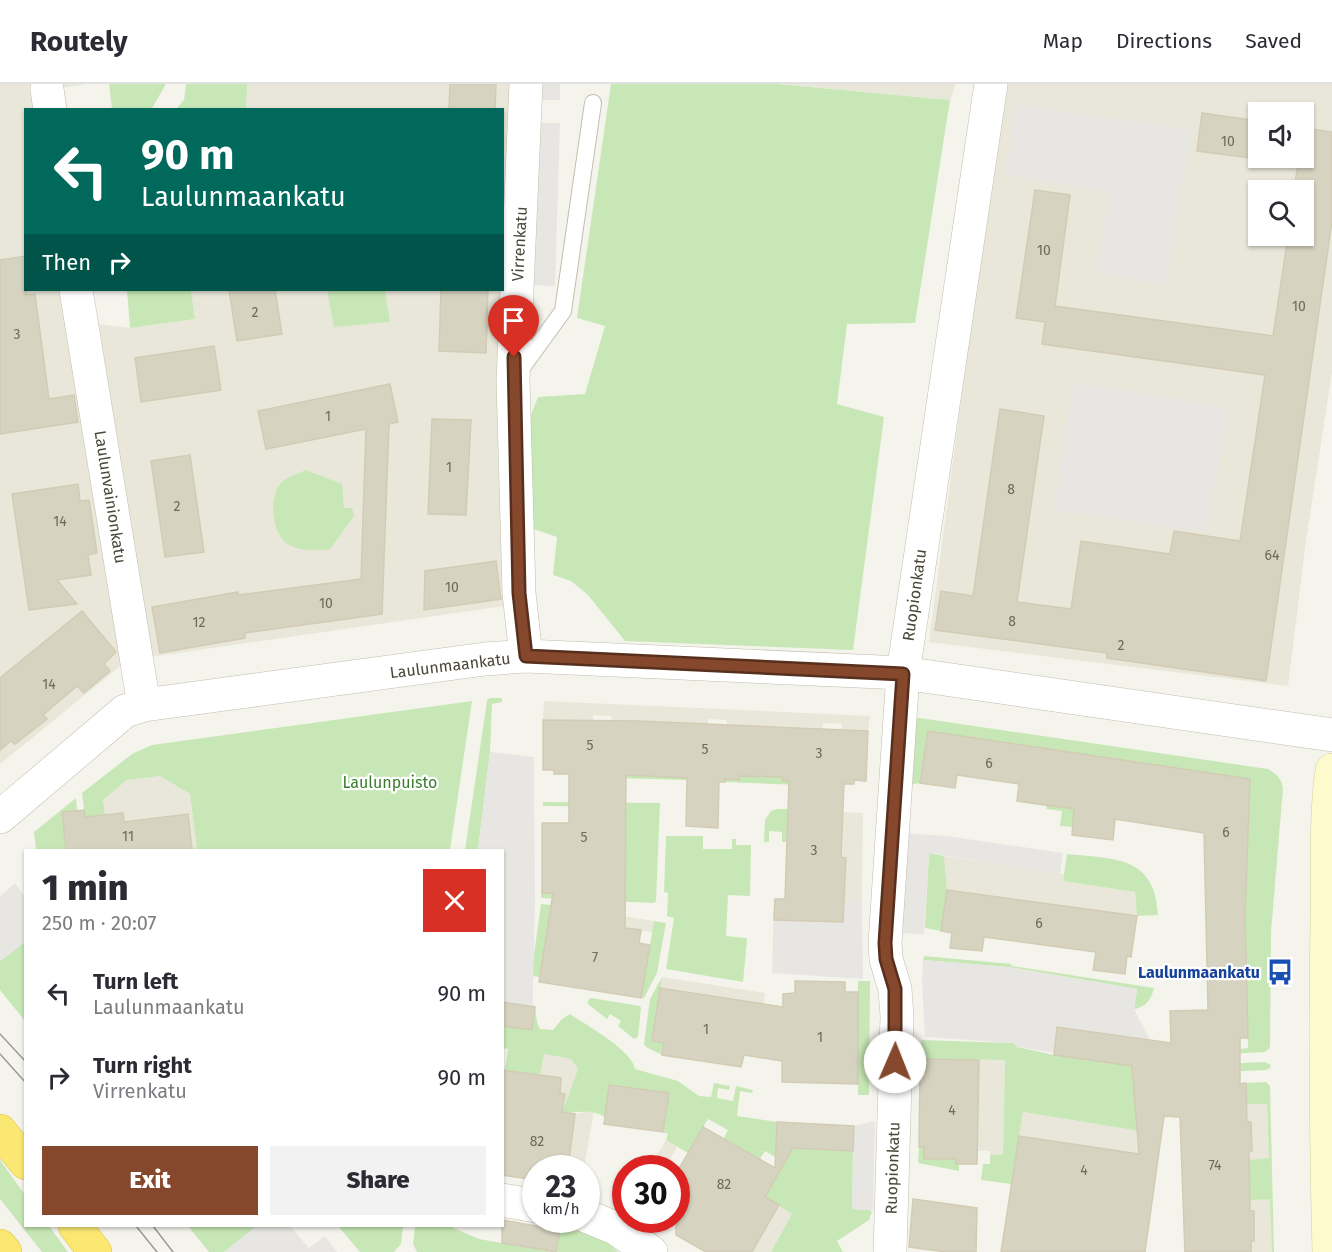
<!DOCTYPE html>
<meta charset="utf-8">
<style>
:root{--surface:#fff;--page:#f2f2f3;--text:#2b2b33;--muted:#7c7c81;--line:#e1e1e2;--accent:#86482c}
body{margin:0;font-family:"Fira Sans",sans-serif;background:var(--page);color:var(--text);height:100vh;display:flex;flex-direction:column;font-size:22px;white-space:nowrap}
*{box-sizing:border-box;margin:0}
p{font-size:20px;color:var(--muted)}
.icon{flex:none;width:33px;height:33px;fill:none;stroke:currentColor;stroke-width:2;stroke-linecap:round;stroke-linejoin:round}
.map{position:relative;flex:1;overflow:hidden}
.sheet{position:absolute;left:24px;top:765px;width:480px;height:378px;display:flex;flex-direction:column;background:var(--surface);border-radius:0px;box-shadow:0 2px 4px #0004}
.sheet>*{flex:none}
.guide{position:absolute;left:24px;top:24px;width:480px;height:183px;border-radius:0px;box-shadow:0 2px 4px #0004;background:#00695c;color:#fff;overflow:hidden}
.controls{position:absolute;left:1248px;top:18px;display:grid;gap:12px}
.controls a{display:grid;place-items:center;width:66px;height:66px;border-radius:0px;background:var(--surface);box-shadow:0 2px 4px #0004;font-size:30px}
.speed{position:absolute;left:522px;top:1071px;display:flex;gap:12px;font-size:30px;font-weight:700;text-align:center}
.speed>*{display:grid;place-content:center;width:78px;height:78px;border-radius:50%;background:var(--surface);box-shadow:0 2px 4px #0004;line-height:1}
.speed small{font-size:15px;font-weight:400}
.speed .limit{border:9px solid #d22;background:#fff;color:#111}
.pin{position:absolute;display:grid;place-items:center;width:51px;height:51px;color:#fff;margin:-62px -26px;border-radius:50% 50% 50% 0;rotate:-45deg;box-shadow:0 0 6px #0007}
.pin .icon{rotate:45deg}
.me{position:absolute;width:66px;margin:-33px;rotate:1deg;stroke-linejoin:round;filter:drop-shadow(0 0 4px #0008)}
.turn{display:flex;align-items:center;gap:21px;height:126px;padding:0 18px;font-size:27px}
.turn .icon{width:78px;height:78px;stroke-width:2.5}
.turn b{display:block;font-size:42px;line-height:51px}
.then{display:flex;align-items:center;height:57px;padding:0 18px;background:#0003;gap:12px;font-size:22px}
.round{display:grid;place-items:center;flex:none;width:63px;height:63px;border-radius:0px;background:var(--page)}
.overview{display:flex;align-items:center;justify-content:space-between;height:102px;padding:0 18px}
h1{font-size:36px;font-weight:800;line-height:45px}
.primary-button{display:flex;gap:12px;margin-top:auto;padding:12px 18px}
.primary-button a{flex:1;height:69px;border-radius:0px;background:var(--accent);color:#fff;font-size:24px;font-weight:800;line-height:69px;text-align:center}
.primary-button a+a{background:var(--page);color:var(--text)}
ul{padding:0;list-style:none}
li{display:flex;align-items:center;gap:18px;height:84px;padding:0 18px}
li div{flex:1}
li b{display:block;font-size:22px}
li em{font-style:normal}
header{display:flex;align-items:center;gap:36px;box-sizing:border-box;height:84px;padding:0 30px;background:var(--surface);border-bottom:2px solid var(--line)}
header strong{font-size:28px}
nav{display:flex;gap:33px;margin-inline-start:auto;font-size:21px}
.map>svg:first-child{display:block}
.residential{fill:#e9e7da;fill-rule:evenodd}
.green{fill:#c7e8b6}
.parking{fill:#e7e6e3}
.building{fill:#d7d3c1;stroke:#d2ccb4;stroke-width:1.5}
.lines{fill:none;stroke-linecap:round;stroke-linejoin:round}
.lane-casing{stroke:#c1beae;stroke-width:18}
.street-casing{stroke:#c1beae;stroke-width:34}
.secondary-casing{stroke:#d4d09c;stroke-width:34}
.highway-casing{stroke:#dbc140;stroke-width:34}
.lane{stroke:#fff;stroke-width:16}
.street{stroke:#fff;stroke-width:33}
.secondary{stroke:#fdfbce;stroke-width:33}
.highway{stroke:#fae872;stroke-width:33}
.tram{stroke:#999;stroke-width:1.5}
.route-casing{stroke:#572f1d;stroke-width:15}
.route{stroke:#86482c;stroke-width:10}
.labels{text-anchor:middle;stroke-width:4.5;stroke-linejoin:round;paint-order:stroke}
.number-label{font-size:14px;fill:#6d6a5b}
.street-label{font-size:16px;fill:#4a4739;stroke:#fff}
.park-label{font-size:16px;fill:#3b7c2c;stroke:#fff}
.transit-label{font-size:16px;font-weight:bold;fill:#164399;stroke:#fff;text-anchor:end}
</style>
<header>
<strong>Routely</strong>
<nav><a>Map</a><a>Directions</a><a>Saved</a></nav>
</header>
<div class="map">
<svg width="1332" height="1168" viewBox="0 0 1332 1168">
<rect width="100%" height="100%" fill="#f5f4ec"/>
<path class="residential" d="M0 0H87L35 8 37 25 26 26V206H63L123 580 0 680Z
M244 0H513L504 522 150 573 99 240 130 244 195 235 191 206H502V26L243 25Z
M777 0H956L950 16Z
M1003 0H1332V288L1306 457 1288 602 929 558ZM1258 28H1304V74H1258ZM1258 106H1304V152H1258Z
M544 617 870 632 868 647 842 645V640L823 639V644L773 642 771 692 753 642 727 641 726 636 708 635V640L638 687V637L612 636 611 632 593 631V636H543Z
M160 692 190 710 197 766H192L188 730 124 738 122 729 105 731 103 716 127 696Z
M843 728 863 729 862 817H839L846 774 841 773Z
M944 772 1064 790 1063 797 1135 808 1137 832 1058 822H1025V816L947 806Z
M551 821 654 837 652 848 549 832Z
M662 893 765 909 763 920 660 904Z
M543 970 571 975 578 985 562 1028 565 1010 560 1009 561 994 540 991Z
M979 976H1005L1003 1071H990V1067H978Z
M1247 1020H1267L1269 1075 1248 1076Z
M594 1027 584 1084H568L575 1030Z
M1022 1028 1152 1049 1156 1073 1019 1052Z
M666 1056 677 1063 665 1084H649Z
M1271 1114 1272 1168H1251V1157H1254V1128L1250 1127V1116Z
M779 1121 793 1130 771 1168H752Z"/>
<path class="green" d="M109 0H166L151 26 112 25Z
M186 0H247L246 25H176L184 16Z
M611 0H777L950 16 915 239 847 240 837 320 884 333 853 566 625 557 588 511 571 497 553 491 557 453 525 442V346L538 313 585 310 605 242 577 234Z
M127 206H191L195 235 130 244Z
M327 206H385L390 238 334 243Z
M306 386 342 400 344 424H352L354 432 330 465C316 467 296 468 284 457 271 444 268 408 284 396 291 392 299 389 306 386Z
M489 614H502V618L492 620 490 668 478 766H465L487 617Z
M472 617 450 766H197L190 710 160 692 127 696 103 716 105 731 85 733 82 709 132 670 152 661Z
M913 633 1268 685C1277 690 1281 694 1283 704L1271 848 1270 961 1269 965 1265 968 1173 973 1248 964 1245 837 1250 695 1083 670 1073 743 1060 742 1062 727 1046 725 1057 666 928 647 920 699 902 702Z
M626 687 687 694V696L613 694Z
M739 692H782L800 697V701L725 698V695L739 696Z
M76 714 77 727 62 729 66 766H36L34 748Z
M543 718 660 719 656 817 654 819 541 814V809H626V723L543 722Z
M778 725H792L788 737 787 758H782V748L769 747V758H764L765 736 771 727Z
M666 752H703V765H732V755H736V761H751L750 812 728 811 726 852 746 854 747 856 743 898 666 885 674 834 667 832 668 809 664 808Z
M929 769 944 772 947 806 941 847 925 844Z
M1067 770C1114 775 1155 771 1158 831L1137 832 1135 808 1063 797Z
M541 820 551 821 540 893 531 892Z
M654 837 666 839 657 889 644 914H641Z
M24 858 26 860 25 937 0 906V877Z
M924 872 1011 880 1012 882 1154 904C1151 916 1146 923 1134 925L1137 905 1008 883 923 876Z
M662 893 652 957 664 959 662 971 646 963 644 960 650 915Z
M858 897H870L869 1011H858Z
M591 914 640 922 641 924 638 953 634 955 618 942 621 937 610 930 607 935 588 920V916Z
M535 923 537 938 540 945 553 946 562 935 570 930C586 941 632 966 635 985L678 997 699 1012 711 1013 714 999 730 1002 729 1006 718 1004 717 1014 733 1017 736 1002 753 1006 752 1009 740 1007 737 1032 777 1038 776 1063 853 1067 852 1125 870 1126 872 1128 869 1136 837 1157 843 1168H771L792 1130 765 1113 784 1078 765 1067 760 1075 724 1054 728 1046 708 1035 688 1069 666 1056 668 1050 663 1048 669 1009 610 1001 605 1033C589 1024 580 1030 562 1028L578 985 571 975 544 970 540 991 505 986 508 965 503 964V942L532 946Z
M921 956 1013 959 1017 963 1054 971 1146 983 1265 978 1271 981 1270 984 1266 986 1183 990 1152 1049 1023 1028 1011 1100 981 1096 983 1080H990V1071L1003 1070 1005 976 926 975V988H920Z
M1266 998 1270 1002 1274 1168H1272L1270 1115 1250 1116 1248 1076 1269 1074 1267 1020H1247L1246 999Z
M919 1063H924L956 1075V1080H959V1087L918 1079Z
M0 1076 25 1111 26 1142H49L68 1168H42L0 1115Z
M188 1142H257L224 1168H209Z
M338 1142H403L401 1160 394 1168H360Z
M415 1142H449L479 1155 552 1168H417L413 1160Z
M580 1143 600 1152 618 1168H556L560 1146Z"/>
<path class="parking" d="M542 0H560V16H541Z
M1015 20 1191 46 1165 201 1097 189 1109 107 1006 90Z
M540 39H560L555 202 534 201Z
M1074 298 1224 323 1228 330 1206 448 1053 426Z
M490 668 534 673 535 817 532 946 503 942 502 766H478Z
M903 749 947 752 1063 769 1060 790 929 769 924 850 899 849Z
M15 799 25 813V860L24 859 0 877V812Z
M774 815 862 817 863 895 772 889Z
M923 876 1009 883 1137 905 1134 925 1150 956 1146 983 1017 963 1013 959 925 953 922 897Z
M875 1037 873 1126 852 1125 854 1042Z
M257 1142H290L309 1164 325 1152 337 1168H224Z"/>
<path class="building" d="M450 0H496L495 26 449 24Z
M1202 29 1258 37V75L1197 67Z
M1304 44 1332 48V137L1266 597 1107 574V569L935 546 941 507 973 512 1000 325 1044 332 1017 518 1071 525 1081 457 1170 470 1174 447 1240 457 1265 291 1042 260 1045 238 1016 234 1035 106 1070 111 1055 222 1273 252 1288 152H1304V106H1294L1299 74H1304Z
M26 172V211L35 210 49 315 74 311 78 338 0 350V176Z
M229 206H275L282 250 237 257Z
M441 206H488L486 269 439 267Z
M214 262 221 306 141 318 135 274Z
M390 300 398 338 389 340 382 530 245 549V554L160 569 152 523 238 508V511L361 495 366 345 266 365 258 327Z
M432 335 471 336 466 431 428 430Z
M190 371 204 468 165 473 151 377Z
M78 400 80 417 89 416 97 469 88 471 91 491 57 496 77 520 29 526 12 410Z
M496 477 501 515 424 526 425 487Z
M82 527 116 568 104 580 110 587 84 609 77 602 43 631 47 635 15 660 11 657 0 666V594Z
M543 636 638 637 868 647 866 697 854 696V700H844L841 773 846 774 843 838 774 836 775 815H785L789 697H782V693L739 692V696L725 695V698H719L718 744 686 742 687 694 626 691 625 844 641 846 639 859 650 861 641 914 539 898 553 809H542V739H569V690H554V686H543Z
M928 647 1250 695 1245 831 1248 954H1240V1000L1246 999 1247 1038H1251L1252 1067H1249L1250 1127H1254V1157H1251V1168H1185L1180 1033 1164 1032 1145 1168H1001L1019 1052 1139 1070 1132 982 1054 971 1057 943 1171 959 1170 927 1208 926 1204 749 1115 735 1113 756 1072 751 1074 725 1017 717 1019 700 957 691 955 704 920 699Z
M84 726 85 733 123 729 124 738 188 730 192 766H66L62 728Z
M947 806 1137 832 1131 873 1127 872 1125 890 1093 886 1096 868 984 853 982 867 950 864 952 849 941 847Z
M795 897 845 898V908H858V1000L782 998V977L744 971 741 983 695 976 662 971 664 959 652 957 660 904 783 923V910L795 909Z
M502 918 535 923 532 946 502 942Z
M926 975 979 976 977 1080H956V1075H924V1063H919L920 988H926Z
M502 986 561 994 560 1009 565 1010 562 1028 575 1030 568 1084H536V1096L502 1091Z
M609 1001 669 1009 663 1048 604 1040Z
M777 1038 854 1042 853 1067 793 1064 765 1113 779 1121 752 1168H706L676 1151V1090L703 1043 775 1084Z
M913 1115 977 1124 976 1168H946L909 1163Z
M502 1136 560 1146 556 1168 502 1159Z"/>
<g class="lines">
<g class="lane-casing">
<path id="lane" d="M518 289 563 227 593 19"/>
</g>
<g class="street-casing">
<path id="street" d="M47 5 50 26
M76 206 144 621
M526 572 519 509 513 296 526 0
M0 733 125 627 144 621 485 575 526 572 903 589 1332 651
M502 1116 536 1122
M586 1132 615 1144 651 1168
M890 1168 897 932 895 905 886 875 885 859 903 589 991 0"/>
</g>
<g class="secondary-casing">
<path id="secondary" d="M1329 1168C1326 1057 1325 947 1327 836 1328 786 1325 736 1332 686"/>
</g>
<g class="highway-casing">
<path id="highway" d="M0 1047 26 1079
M75 1142 95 1168
M0 1162 5 1168"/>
</g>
<use href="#lane" class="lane"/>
<use href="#street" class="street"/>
<use href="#secondary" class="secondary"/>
<use href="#highway" class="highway"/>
<path class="tram" d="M0 950 26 978
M0 970 26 999
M136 1142 157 1168
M153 1142 173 1168"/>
</g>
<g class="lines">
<g class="route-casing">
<path id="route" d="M514 273 519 509 526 572 903 590 885 859 886 875 895 905V978"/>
</g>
<use href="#route" class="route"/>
</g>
<defs>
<g id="bus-bare" transform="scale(2.07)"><path d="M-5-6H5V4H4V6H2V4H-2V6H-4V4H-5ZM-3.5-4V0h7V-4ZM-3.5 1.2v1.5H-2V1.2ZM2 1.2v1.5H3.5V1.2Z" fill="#1a4fb4" stroke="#fff" stroke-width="2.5" paint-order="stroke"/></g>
</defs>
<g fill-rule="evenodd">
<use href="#bus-bare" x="1280" y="888"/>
</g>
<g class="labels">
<g class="number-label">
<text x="1228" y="62">10</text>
<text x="1044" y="171">10</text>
<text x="1299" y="227">10</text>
<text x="255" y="233">2</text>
<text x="17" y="255">3</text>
<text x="328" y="337">1</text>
<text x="449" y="388">1</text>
<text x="1011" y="410">8</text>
<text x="177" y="427">2</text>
<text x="60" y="442">14</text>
<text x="1272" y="476">64</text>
<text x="452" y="508">10</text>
<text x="326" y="524">10</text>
<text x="1012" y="542">8</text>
<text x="199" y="543">12</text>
<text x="1121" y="566">2</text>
<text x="49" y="605">14</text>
<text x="590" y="666">5</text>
<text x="705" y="670">5</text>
<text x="819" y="674">3</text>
<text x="989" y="684">6</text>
<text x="1226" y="753">6</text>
<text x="128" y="757">11</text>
<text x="584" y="758">5</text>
<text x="814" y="771">3</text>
<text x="1039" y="844">6</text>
<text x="595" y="878">7</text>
<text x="706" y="950">1</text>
<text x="820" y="958">1</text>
<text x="952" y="1031">4</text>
<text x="537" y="1062">82</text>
<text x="1215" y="1086">74</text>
<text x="1084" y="1091">4</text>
<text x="724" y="1105">82</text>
</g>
<g class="street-label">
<text transform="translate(519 160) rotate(-87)" y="6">Virrenkatu</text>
<text transform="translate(111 413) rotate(81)" y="6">Laulunvainionkatu</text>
<text transform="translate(914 511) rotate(-82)" y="6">Ruopionkatu</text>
<text transform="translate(450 581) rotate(-7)" y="6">Laulunmaankatu</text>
<text transform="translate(892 1084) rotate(-88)" y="6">Ruopionkatu</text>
</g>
<g class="park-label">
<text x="390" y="704">Laulunpuisto</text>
</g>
<g class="transit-label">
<text x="1260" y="894">Laulunmaankatu</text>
</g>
</g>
</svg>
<div class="controls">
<a><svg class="icon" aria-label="sound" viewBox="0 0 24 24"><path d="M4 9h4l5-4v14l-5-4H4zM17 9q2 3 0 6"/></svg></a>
<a><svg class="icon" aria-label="search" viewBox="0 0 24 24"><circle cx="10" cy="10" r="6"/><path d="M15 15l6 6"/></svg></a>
</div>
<div class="speed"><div>23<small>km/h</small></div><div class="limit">30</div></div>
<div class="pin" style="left:514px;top:273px;background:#d93025"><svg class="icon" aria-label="arrive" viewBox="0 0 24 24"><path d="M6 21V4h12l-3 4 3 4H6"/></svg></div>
<svg class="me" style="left:895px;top:978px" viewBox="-20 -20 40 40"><circle r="19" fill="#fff"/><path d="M0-13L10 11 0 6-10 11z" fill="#86482c"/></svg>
<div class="guide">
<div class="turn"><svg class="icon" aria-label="left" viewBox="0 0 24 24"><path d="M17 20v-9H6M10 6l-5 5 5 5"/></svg><div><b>90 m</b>Laulunmaankatu</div></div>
<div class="then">Then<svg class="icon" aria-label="right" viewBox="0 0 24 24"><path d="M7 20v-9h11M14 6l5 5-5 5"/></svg></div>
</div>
<section class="sheet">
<div class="overview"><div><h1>1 min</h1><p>250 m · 20:07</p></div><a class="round" style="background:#d93025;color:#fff"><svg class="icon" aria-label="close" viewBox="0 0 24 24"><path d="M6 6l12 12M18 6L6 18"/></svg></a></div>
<ul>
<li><svg class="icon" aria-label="left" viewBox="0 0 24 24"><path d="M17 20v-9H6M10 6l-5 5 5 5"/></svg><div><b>Turn left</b><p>Laulunmaankatu</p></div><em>90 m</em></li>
<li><svg class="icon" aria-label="right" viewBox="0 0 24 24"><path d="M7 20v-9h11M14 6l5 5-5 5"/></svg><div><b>Turn right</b><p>Virrenkatu</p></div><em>90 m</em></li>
</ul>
<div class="primary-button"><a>Exit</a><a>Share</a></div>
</section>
</div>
